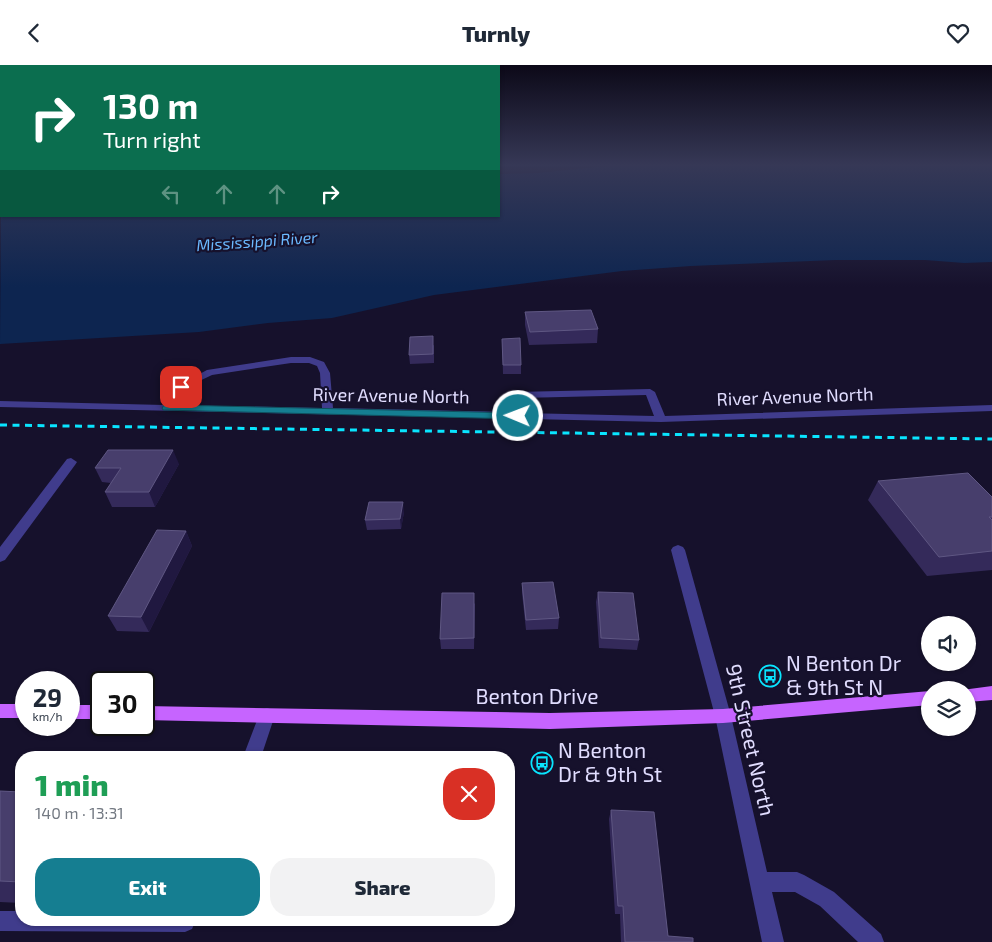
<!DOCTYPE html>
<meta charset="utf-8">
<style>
:root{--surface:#fff;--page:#f2f2f3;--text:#1f2937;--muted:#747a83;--accent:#157e91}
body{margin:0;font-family:"Exo 2",sans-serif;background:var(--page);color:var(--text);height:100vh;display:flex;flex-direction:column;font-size:19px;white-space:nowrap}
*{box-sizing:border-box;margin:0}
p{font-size:16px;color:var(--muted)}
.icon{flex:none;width:28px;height:28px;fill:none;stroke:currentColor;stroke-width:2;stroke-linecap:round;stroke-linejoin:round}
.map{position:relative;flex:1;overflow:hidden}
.details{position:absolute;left:15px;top:686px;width:500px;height:175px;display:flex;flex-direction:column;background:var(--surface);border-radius:20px;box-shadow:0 1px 4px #0004}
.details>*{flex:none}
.guide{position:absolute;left:0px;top:0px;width:500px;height:152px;box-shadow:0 1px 4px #0004;background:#0b6e4f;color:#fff;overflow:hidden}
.fabs{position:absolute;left:921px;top:551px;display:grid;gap:10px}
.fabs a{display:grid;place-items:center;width:55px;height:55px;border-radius:50%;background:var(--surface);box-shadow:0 1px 4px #0004;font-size:25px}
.speed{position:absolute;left:15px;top:606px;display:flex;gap:10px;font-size:25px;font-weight:700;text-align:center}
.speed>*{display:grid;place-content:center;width:65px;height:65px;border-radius:50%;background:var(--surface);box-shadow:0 1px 4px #0004;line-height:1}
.speed small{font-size:12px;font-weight:400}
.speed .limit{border:2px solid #111;border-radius:8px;background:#fff;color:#111}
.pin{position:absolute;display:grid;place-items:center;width:42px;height:42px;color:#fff;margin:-21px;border-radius:10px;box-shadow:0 2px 8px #0006}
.me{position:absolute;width:55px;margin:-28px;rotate:271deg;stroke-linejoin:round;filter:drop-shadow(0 0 4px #0008)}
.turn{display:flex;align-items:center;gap:18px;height:105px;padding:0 20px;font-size:22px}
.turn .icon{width:65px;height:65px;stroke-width:2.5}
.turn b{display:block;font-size:35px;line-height:42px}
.lanes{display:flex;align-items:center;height:48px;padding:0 20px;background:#0003;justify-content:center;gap:25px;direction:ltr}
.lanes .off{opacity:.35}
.round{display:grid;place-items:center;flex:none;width:52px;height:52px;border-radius:20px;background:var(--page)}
.summary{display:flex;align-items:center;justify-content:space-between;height:85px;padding:0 20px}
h1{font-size:30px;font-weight:800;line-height:38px;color:#1e9e55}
.button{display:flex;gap:10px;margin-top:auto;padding:10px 20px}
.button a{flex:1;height:58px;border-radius:20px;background:var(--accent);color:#fff;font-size:20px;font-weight:800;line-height:58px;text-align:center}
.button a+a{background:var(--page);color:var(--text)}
header{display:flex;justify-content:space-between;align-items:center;height:65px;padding:0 20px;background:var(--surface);font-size:22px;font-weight:800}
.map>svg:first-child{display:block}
.water{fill:#0d2550}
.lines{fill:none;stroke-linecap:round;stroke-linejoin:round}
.minor{fill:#403c8c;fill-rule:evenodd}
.major{fill:#c664ff;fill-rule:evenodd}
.rail{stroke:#09e5ff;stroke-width:3;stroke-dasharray:7 5.5;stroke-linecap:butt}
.wall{fill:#342a5a}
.shaded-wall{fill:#201840}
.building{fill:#473e6c;stroke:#5f5783}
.route{fill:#157e91;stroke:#0e525e}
.labels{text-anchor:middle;stroke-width:4.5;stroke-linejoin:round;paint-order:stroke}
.far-water-label{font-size:16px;font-style:italic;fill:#6bb9ff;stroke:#16112c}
.street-label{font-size:18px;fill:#e1ddff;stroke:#16112c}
.near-poi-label{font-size:21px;fill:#e1ddff;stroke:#16112c;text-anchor:start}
.near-street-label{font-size:21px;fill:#e1ddff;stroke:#16112c}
</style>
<header><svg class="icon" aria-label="back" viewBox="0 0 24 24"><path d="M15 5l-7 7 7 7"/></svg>Turnly<svg class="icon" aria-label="heart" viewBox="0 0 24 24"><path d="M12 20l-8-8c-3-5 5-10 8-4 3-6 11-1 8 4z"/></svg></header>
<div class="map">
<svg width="992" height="877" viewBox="0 0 992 877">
<rect width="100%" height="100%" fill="#16112c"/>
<path class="water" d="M627 99H992V197L964 198 925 195H836L691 201 622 206 434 230 332 253 268 258 199 267 0 279 1 121V151H499V109L537 108Z"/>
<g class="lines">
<path class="minor" d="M291 292H310L324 297 330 308 333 343 512 347 510 330 515 327 650 324 655 327 665 351 992 340V346L661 357 0 342V336L164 340 181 319 207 305ZM291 298H309L317 301 320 308 322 343 175 340 193 319 212 310ZM646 330 654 351 523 348 521 333Z
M71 393 77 397 75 400 5 495 0 497V482L67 394Z
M678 480 683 482 685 485 731 651 767 807H797L804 810 834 827 881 869 884 877H858L820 841 795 827H772L784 877H762L715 651 671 485 673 482Z
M267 643 273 645 275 650 261 692H243L261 645Z
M0 846H21V855H196L192 864 185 867 0 866Z"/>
<path class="major" d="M992 621V635L968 637V625H962Z
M930 626V640L723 658 550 664 144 655V641L550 648 723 644Z
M0 639H26V653H0Z
M69 640H101V654H69Z"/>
<path class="rail" d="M0 360 992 374"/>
</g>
<path class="wall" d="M525 247 598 264 597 278 529 280 525 260Z
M502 274 521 300V309H503Z
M434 280V298L410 299 409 290Z
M179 399 155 442H112L105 427 111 418 102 417 95 403Z
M878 416 992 432V505L927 511 868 435Z
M404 447 401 464 367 465 365 455Z
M186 466 192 481 149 567 117 566 108 551Z
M522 518 559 553 558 564 526 565 522 528Z
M598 527 639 575 637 585 599 583 596 537Z
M475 538 474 584H441L440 574Z
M0 726 21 727V838L0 837Z
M611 745 668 871 693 877H621L620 849H615L609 754Z
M298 855H340V856L299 857Z"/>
<path class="shaded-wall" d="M173 385 179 399 155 442 149 427Z
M403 437 404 447 401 464 400 454Z
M186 466 192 481 149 567 141 552Z"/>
<path class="building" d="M591 245 598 264 530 267 525 247Z
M433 271V289L409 290 410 272Z
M520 273 521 300H503L502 274Z
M108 385H173L149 427H105L121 403H95Z
M968 408 992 432V452H989L992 455V486L939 492 878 416Z
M369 437H403L400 454 365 455Z
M157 465 186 466 141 552 108 551Z
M553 517 559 553 526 555 522 518Z
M598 527 633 528 639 575 601 573Z
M442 528H474V573L440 574Z
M0 726 21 727V817L0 816Z
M611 745 654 747 668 871 693 873V877H625L623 841H618Z"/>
<linearGradient id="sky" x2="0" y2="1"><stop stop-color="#0c0918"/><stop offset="0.45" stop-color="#363856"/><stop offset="1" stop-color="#363856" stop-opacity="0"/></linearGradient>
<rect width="992" height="222" fill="url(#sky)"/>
<path class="route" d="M181 319 186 322 173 340 518 348 523 351 518 354 163 345 162 343 178 320Z"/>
<defs>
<g id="bus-ring" transform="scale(1.125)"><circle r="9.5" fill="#16112c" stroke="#09e5ff" stroke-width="1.5"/><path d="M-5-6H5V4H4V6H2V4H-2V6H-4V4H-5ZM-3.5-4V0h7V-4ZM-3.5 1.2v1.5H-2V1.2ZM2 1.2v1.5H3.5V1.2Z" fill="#09e5ff"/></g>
</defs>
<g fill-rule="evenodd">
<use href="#bus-ring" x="770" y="611"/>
<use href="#bus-ring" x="542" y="698"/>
</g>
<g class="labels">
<g class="far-water-label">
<text transform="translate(257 176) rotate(-4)" y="6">Mississippi River</text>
</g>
<g class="street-label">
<text transform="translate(391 331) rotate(1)" y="6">River Avenue North</text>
<text transform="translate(795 332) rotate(-2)" y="6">River Avenue North</text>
</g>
<g class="near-poi-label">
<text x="786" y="606">N Benton Dr<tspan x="786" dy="24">&amp; 9th St N</tspan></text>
<text x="558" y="693">N Benton<tspan x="558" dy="24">Dr &amp; 9th St</tspan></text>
</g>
<g class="near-street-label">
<text x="537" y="639">Benton Drive</text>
<text transform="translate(750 675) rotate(77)" y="7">9th Street North</text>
</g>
</g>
</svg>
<div class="fabs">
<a><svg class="icon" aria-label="sound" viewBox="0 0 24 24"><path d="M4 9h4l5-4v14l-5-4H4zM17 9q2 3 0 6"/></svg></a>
<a><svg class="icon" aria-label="layers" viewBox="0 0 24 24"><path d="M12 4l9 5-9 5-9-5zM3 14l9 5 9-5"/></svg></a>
</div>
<div class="speed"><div>29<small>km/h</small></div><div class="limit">30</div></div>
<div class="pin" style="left:181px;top:322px;background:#d93025"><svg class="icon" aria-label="arrive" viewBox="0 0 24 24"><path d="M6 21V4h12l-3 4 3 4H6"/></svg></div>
<svg class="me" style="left:518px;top:351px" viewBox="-20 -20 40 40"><circle r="17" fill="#157e91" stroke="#fff" stroke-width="3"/><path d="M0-11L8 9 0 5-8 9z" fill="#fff"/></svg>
<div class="guide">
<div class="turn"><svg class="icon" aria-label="right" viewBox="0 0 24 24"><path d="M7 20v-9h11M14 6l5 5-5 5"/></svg><div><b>130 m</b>Turn right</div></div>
<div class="lanes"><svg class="icon off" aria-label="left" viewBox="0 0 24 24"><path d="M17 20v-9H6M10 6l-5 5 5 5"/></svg><svg class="icon off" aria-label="ahead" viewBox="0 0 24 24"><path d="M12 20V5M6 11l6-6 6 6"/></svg><svg class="icon off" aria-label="ahead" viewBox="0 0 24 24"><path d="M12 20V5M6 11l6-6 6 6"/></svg><svg class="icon" aria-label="right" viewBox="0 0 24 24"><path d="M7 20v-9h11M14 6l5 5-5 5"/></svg></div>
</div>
<section class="details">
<div class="summary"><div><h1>1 min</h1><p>140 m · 13:31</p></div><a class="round" style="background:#d93025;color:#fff"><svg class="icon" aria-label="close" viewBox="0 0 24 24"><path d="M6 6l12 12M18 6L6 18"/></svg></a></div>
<div class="button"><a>Exit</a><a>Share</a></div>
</section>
</div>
